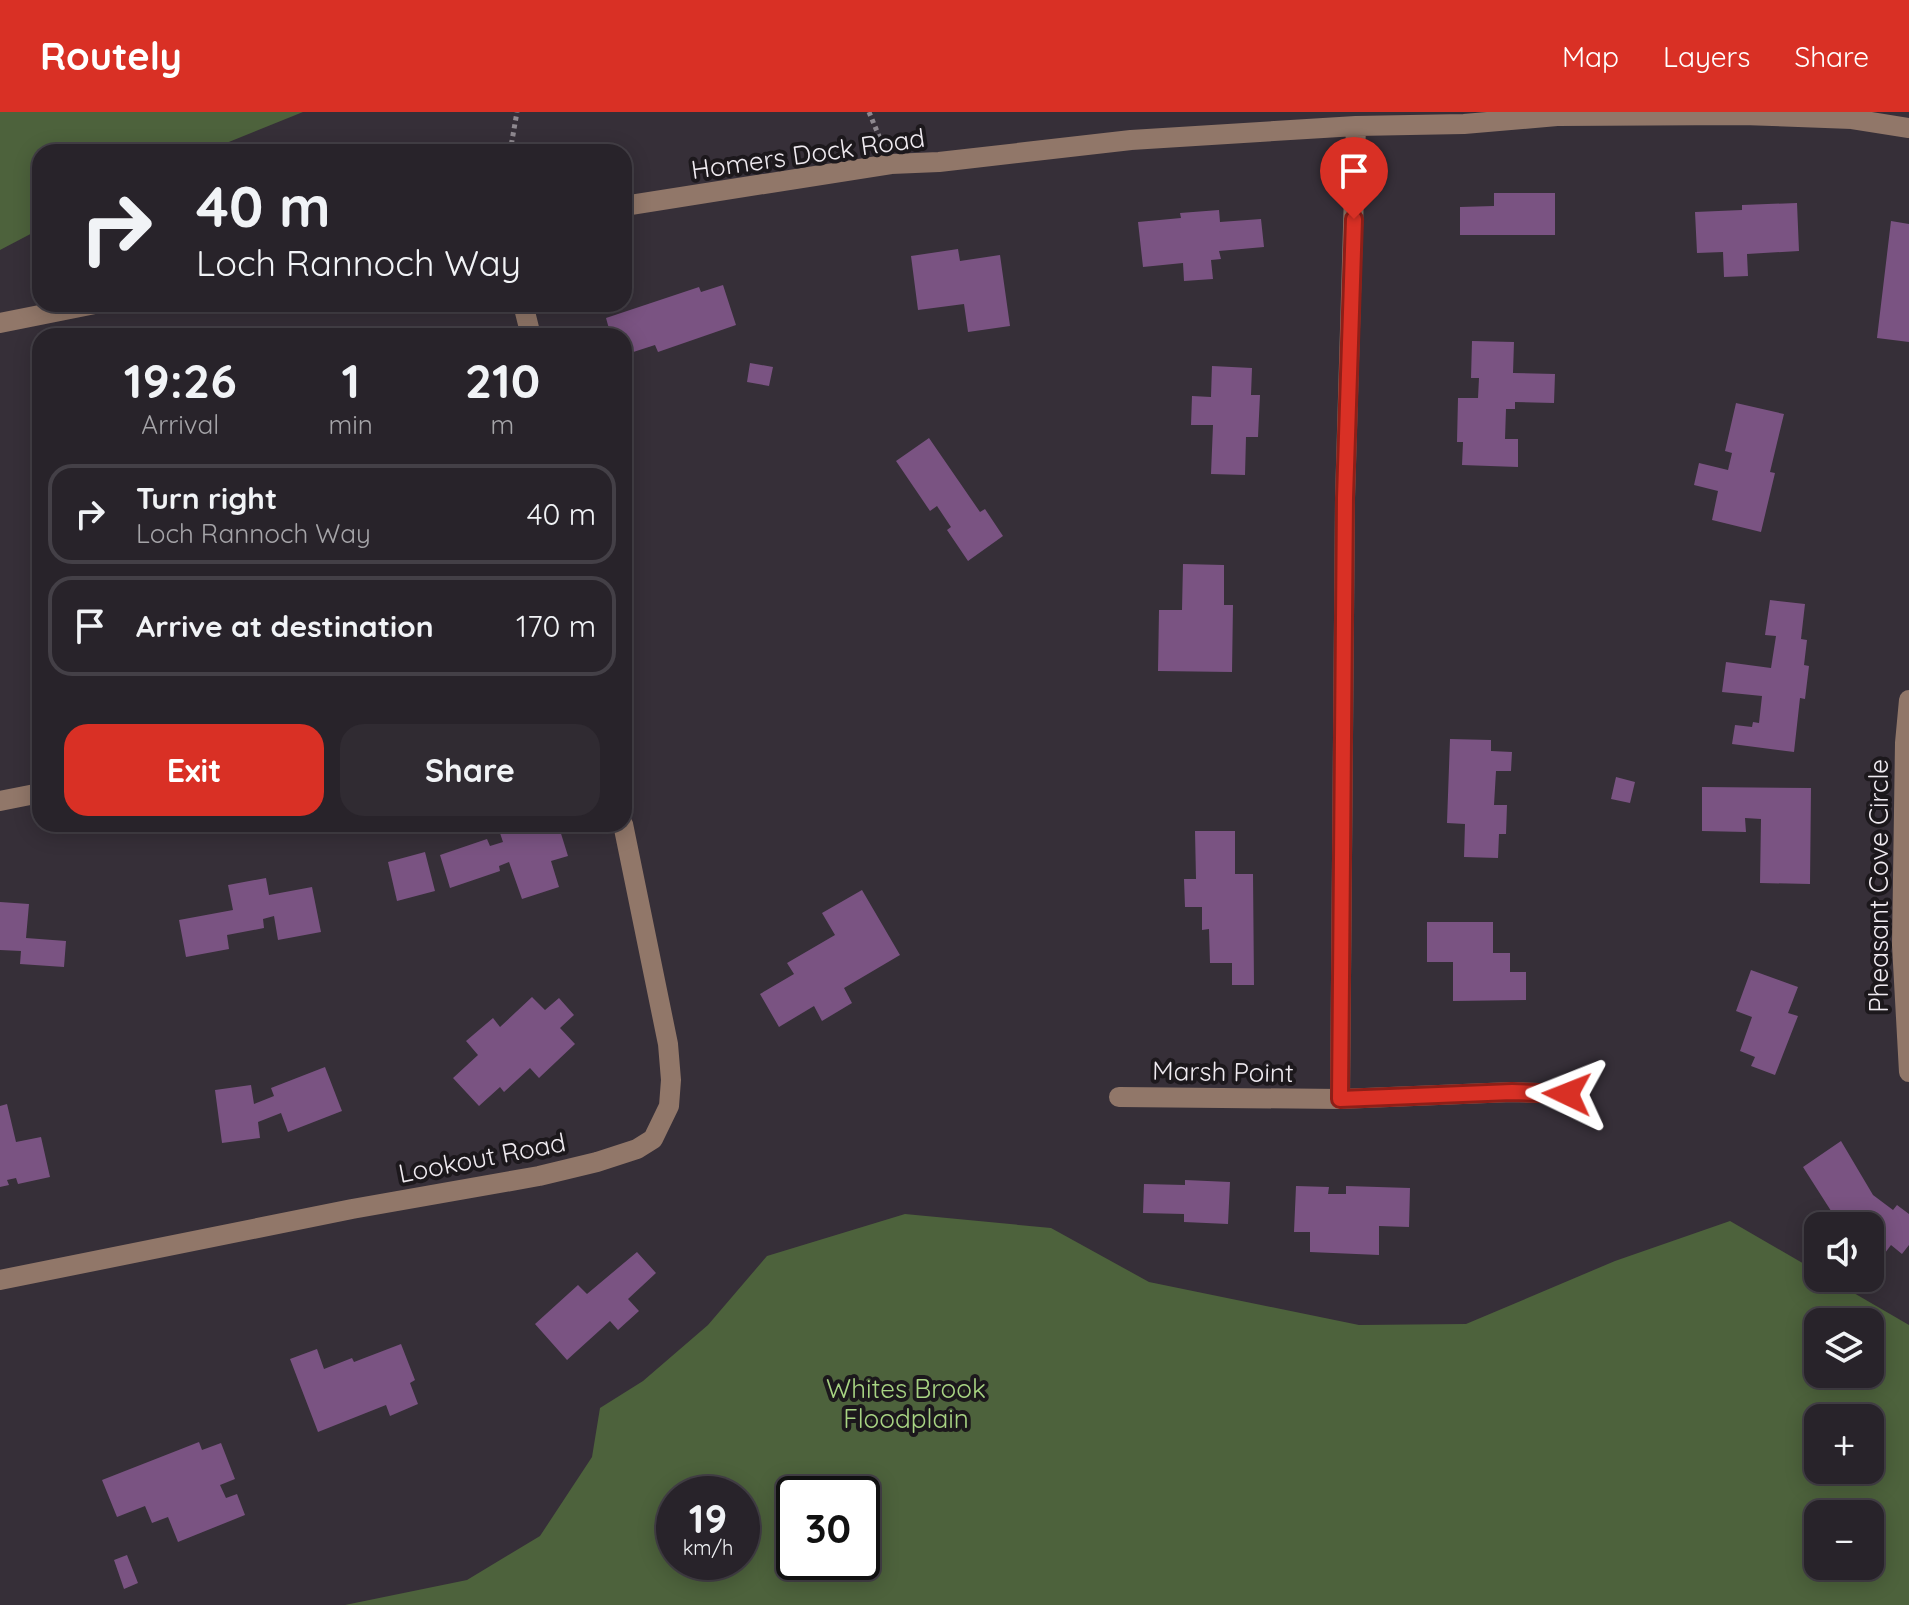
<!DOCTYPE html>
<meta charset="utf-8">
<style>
:root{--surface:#28232a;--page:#302b32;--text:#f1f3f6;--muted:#a5a4a8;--line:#444047;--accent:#d93025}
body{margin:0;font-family:Quicksand,sans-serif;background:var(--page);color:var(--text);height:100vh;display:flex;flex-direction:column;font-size:30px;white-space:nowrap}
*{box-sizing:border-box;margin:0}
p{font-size:26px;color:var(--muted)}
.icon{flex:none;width:44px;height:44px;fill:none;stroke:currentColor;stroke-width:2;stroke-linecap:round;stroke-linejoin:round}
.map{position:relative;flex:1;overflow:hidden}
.panel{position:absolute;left:32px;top:216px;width:600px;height:504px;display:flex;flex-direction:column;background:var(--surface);border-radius:24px;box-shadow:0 4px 20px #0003,0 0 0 2px var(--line)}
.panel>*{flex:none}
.top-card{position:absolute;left:32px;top:32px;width:600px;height:168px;border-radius:24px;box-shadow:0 4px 20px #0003,0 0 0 2px var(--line);background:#28232a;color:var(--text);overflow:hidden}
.tools{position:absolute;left:1804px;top:1100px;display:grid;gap:16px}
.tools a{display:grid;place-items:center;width:80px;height:80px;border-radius:16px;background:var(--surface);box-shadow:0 4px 20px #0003,0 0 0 2px var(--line);font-size:40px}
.speed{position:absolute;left:656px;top:1364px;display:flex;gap:16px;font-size:40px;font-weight:700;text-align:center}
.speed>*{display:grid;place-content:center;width:104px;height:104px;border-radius:50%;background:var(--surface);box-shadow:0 4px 20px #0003,0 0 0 2px var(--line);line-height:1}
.speed small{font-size:20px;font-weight:400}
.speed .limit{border:4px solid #111;border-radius:12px;background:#fff;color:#111}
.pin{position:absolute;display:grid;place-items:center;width:68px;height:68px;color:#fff;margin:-82px -34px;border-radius:50% 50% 50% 0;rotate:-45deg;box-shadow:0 0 8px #0007}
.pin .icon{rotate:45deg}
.me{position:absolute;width:88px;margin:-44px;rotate:272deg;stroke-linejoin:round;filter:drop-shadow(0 0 6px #0008)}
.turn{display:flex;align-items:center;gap:28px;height:168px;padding:0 32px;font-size:36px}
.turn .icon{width:104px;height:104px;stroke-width:2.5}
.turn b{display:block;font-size:56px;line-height:68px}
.eta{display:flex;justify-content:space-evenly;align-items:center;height:136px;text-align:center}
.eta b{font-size:48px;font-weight:800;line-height:56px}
.primary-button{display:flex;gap:16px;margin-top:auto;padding:16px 32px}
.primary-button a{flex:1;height:92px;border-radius:24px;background:var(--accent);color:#fff;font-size:32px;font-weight:800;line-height:92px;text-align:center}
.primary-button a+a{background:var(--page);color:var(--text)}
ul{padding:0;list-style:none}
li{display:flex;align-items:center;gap:24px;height:100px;margin:0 16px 12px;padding:0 16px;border:4px solid var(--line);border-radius:24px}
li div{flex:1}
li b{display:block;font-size:30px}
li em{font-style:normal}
header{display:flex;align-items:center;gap:48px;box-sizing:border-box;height:112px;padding:0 40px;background:var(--accent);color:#fff}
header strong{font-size:38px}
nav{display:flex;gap:44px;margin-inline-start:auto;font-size:28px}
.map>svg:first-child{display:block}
.green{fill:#4d623c;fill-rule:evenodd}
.building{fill:#7a5382}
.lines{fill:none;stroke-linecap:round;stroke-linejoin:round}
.path{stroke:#8e888f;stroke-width:5;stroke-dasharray:4 4;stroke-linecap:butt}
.minor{stroke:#917769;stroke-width:20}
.route-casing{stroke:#8d1f18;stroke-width:20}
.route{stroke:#d93025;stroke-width:14}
.labels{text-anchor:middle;stroke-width:8;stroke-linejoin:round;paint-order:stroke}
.street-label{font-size:26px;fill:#efeaf0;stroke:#1c181c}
.park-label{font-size:26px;fill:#a8d483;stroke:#1c181c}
</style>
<header>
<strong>Routely</strong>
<nav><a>Map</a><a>Layers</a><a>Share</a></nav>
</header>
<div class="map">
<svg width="1909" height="1493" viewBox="0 0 1909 1493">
<rect width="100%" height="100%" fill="#362f38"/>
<path class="green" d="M0 0H303L204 40H40V117L0 138Z
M905 1102 1051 1116 1149 1170 1359 1213 1466 1212 1615 1149 1730 1109 1818 1160V1166H1828L1909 1213V1493H345L467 1468 540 1424 592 1345 600 1296 643 1269 708 1213 767 1144ZM1818 1210H1870V1262H1818ZM1818 1306H1870V1358H1818ZM674 1382H742V1450H674ZM794 1382H862V1450H794ZM1818 1402H1870V1454H1818Z"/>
<path class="building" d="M1494 81H1555V123H1460V95L1494 94Z
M1797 91 1799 139 1747 142 1748 164 1724 165 1723 140 1697 141 1695 100 1742 98V93Z
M1219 98 1220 110 1261 107 1264 135 1219 139 1221 147 1211 148 1213 167 1184 169 1183 151 1143 155 1138 110 1181 106 1180 101Z
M1891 109 1909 112V230L1877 226Z
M958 137 960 149 1000 143 1010 214 968 220 964 192 918 198 911 144Z
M723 173 736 213 658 240 655 233 624 243V224H611L606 206 699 175 701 180Z
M419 214 421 224H379V223Z
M1472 229 1514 230 1513 261 1555 262 1554 291 1515 290V297H1506L1505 327H1518V355L1462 353 1463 330H1457L1458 286H1478L1479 266H1471Z
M750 251 773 255 769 274 747 270Z
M1212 254 1252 256 1251 283H1260L1258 325H1246L1245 363 1211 362 1213 313H1191L1192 284 1211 285Z
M1736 291 1784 302 1770 360 1775 361 1761 420 1712 408 1718 379 1694 373 1699 351 1728 358 1732 341 1725 339Z
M929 326 980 400 985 397 1003 424 968 449 947 418 951 415 937 394 930 399 896 349Z
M1183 452 1224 453V493H1233L1232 560 1158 559 1159 498H1182Z
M1770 488 1805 492 1801 527 1807 528 1804 553 1809 554 1805 587 1800 586 1794 640 1732 632 1735 613 1752 615 1753 610 1759 611 1762 584 1722 580 1726 550 1771 556 1776 524 1765 523Z
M1450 627 1491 628V639L1512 640 1511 659H1496L1494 693H1507L1506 722H1499L1498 746 1464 745 1465 712 1447 711Z
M1616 665 1635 670 1630 691 1611 687Z
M1702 675 1811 676 1810 772 1760 771 1761 707 1745 706 1746 720 1702 719Z
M497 712H558L568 744 551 749 559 775 522 787 509 750 499 754 500 759 450 776 440 743 487 727 490 734 503 730Z
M1195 719H1235V762H1253L1254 873H1232V851H1210L1209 817 1202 818V795H1185L1184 767H1196Z
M425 740 435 779 397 789 388 750Z
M266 766 269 783 312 775 321 820 278 828 274 804 263 807 264 816 227 823 229 837 186 845 179 808 233 798 228 773Z
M862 778 900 843 844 876 852 891 822 909 814 894 779 915 760 882 794 862 787 851 835 823 822 801Z
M0 790 29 792 26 826 66 829 64 855 20 852 21 839 0 838Z
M1427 810H1493V841H1510V860H1526V888L1453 889V850H1427Z
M1751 858 1798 875 1788 901 1798 904 1775 963 1751 954 1755 945 1740 939 1752 905 1736 899Z
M532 885 545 898 559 886 574 903 560 916 575 932 539 966 530 956 504 980 500 975 479 994 453 966 478 943 466 929 493 906 500 915Z
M325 955 342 999 288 1020 281 1001 258 1010 260 1026 222 1031 215 978 251 973 254 992 274 984 271 976Z
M7 992 16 1030 41 1025 50 1065 18 1072 16 1066 7 1068 9 1073 0 1075V994Z
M1841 1029 1873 1083 1893 1098 1897 1093 1909 1102V1133L1902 1142 1891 1133 1885 1141 1870 1130V1114H1848L1833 1102 1803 1055Z
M1185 1068 1230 1070 1228 1112 1184 1110V1102L1143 1101 1144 1072 1185 1073Z
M1296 1074 1329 1075 1328 1082H1346V1074L1410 1076 1409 1115 1379 1114V1143L1310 1140V1120H1294Z
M637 1140 656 1161 628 1187 639 1199 618 1218 610 1209 567 1248 535 1212 578 1173 587 1182Z
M401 1232 415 1268 410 1271 418 1292 390 1304 386 1293 318 1320 290 1247 317 1237 324 1257 352 1246 354 1250Z
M199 1330 202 1338 221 1331 235 1367 220 1373 226 1386 237 1382 245 1403 178 1430 168 1405 152 1411 145 1394 117 1405 102 1368Z
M127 1443 138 1471 124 1477 114 1448Z"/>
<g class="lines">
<path class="path" d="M869 0 881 29
M510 40 517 0"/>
<path class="minor" d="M624 94 891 52 939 50 1131 28 1356 14 1464 12 1557 4 1743 3 1852 7 1909 16
M523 192 531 224
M0 211 95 192
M1909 588 1905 631 1902 833 1909 960
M0 689 40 681
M1119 985 1340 987 1512 980 1567 982
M1340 987 1345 386 1356 14
M0 1168 352 1097 539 1064 597 1050 637 1037 653 1027 669 994 671 968 668 932 623 712"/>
</g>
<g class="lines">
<g class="route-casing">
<path id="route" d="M1354 107 1345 386 1340 987 1512 980 1567 982"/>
</g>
<use href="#route" class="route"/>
</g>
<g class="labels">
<g class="street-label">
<text transform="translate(808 42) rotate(-8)" y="9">Homers Dock Road</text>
<text transform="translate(1879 774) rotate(-90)" y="9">Pheasant Cove Circle</text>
<text transform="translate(1223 960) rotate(1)" y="9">Marsh Point</text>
<text transform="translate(482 1046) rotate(-11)" y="9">Lookout Road</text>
</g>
<g class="park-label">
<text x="906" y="1286">Whites Brook<tspan x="906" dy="30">Floodplain</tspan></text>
</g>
</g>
</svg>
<div class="tools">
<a><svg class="icon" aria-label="sound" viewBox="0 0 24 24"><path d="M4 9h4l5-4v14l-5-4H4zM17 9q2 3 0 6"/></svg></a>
<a><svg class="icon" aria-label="layers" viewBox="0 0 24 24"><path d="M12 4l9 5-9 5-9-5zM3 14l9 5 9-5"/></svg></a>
<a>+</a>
<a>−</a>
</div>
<div class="speed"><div>19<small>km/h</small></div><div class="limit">30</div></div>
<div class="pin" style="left:1354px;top:107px;background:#d93025"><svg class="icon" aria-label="arrive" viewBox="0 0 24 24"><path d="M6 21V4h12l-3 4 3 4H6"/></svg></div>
<svg class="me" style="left:1567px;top:982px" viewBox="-20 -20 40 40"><path d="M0-17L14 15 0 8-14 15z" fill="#d93025" stroke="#fff" stroke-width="4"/></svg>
<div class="top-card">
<div class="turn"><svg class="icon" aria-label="right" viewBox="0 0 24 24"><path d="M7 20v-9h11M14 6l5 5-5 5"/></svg><div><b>40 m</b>Loch Rannoch Way</div></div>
</div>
<section class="panel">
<div class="eta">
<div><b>19:26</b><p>Arrival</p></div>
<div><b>1</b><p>min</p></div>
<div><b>210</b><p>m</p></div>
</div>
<ul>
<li><svg class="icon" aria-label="right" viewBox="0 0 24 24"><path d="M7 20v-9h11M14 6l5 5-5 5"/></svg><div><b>Turn right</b><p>Loch Rannoch Way</p></div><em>40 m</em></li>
<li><svg class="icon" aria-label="arrive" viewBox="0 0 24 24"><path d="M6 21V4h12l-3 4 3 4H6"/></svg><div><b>Arrive at destination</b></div><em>170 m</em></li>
</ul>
<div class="primary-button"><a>Exit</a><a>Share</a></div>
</section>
</div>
